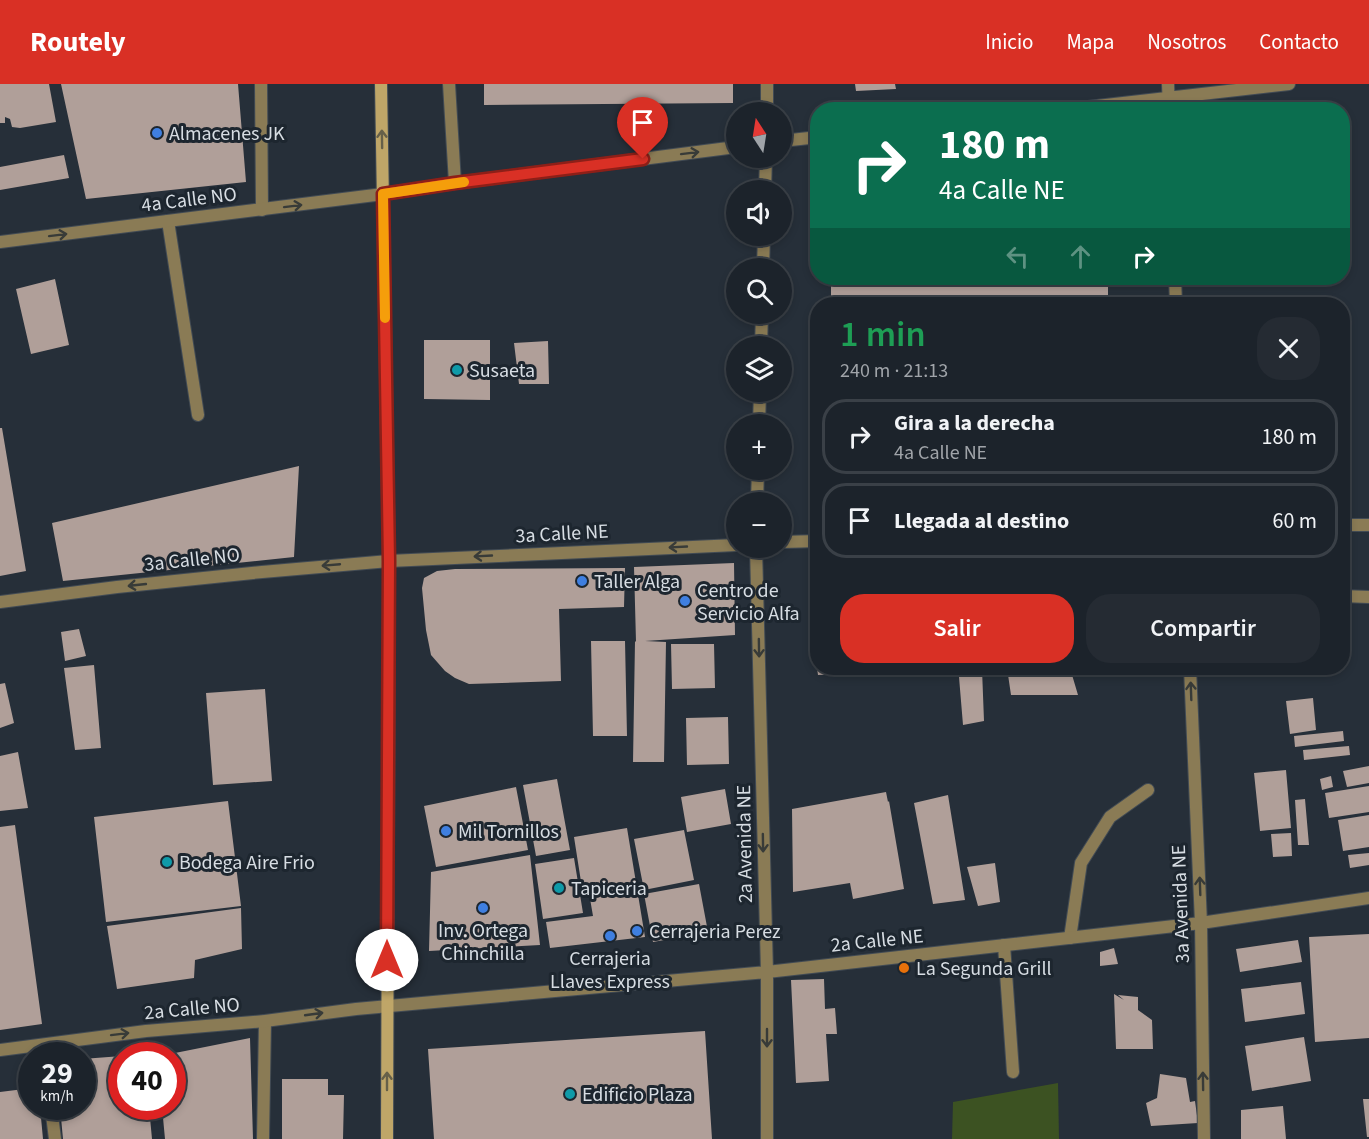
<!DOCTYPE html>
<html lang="es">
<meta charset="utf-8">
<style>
:root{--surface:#1c232b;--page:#252b33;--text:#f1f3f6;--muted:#a0a4a9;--line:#3a4047;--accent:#d93025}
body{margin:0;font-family:"Source Sans 3",sans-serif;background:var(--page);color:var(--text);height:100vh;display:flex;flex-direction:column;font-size:22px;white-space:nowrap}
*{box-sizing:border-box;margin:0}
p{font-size:20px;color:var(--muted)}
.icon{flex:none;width:33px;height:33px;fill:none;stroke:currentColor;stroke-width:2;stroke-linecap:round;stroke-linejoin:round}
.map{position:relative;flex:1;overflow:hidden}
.panel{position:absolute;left:810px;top:213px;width:540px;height:378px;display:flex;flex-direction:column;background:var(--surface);border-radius:24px;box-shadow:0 3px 9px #0003,0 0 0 2px var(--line)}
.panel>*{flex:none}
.top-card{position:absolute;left:810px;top:18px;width:540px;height:183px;border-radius:24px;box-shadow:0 3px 9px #0003,0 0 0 2px var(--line);background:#0b6e4f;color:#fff;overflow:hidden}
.needle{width:39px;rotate:348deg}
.buttons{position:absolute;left:726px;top:18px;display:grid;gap:12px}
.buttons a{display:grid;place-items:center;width:66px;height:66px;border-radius:50%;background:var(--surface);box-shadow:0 3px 9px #0003,0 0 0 2px var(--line);font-size:30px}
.speed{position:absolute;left:18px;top:958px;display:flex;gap:12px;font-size:30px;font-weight:700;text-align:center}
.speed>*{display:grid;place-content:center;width:78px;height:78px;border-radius:50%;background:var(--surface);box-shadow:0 3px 9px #0003,0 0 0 2px var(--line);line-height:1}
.speed small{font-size:15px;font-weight:400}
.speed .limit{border:9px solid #d22;background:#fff;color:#111}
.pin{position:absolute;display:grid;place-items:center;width:51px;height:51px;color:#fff;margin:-62px -26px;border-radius:50% 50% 50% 0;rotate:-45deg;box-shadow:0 0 6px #0007}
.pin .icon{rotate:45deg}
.me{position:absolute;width:66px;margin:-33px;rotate:0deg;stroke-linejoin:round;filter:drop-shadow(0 0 4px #0008)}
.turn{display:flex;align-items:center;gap:21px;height:126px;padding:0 30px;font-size:27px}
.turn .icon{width:78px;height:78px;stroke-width:2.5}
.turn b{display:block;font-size:42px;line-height:51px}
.lanes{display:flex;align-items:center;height:57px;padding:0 30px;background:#0003;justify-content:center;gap:30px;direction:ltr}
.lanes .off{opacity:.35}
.round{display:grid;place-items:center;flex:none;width:63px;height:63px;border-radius:24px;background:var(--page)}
.summary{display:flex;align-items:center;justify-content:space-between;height:102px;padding:0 30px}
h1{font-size:36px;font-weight:600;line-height:45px;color:#1e9e55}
.cta{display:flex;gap:12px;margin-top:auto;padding:12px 30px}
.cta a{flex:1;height:69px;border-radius:24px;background:var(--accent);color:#fff;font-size:24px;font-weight:600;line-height:69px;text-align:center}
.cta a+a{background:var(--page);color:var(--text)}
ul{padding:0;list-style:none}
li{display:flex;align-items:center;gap:18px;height:75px;margin:0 12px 9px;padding:0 18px;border:3px solid var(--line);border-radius:24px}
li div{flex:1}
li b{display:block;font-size:22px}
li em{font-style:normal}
header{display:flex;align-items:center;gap:36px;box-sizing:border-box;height:84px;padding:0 30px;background:var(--accent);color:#fff}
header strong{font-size:28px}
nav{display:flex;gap:33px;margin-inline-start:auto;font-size:21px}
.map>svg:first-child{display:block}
.green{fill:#3c5222}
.building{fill:#b09f99}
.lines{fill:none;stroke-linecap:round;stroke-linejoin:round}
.lane-casing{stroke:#424b54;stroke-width:14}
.street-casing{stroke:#424b54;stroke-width:14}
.secondary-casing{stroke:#424b54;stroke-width:14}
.lane{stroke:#8a7b55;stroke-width:12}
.street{stroke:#8a7b55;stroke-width:12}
.secondary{stroke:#bfa668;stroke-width:12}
.oneway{stroke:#666049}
.oneway2{stroke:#383b38}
.route-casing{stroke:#8d1f18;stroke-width:15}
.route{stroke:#d93025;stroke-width:10}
.slow{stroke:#f59e0b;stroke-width:10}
.shop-dot{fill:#3f7fe0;stroke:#1d262f;stroke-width:2}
.culture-dot{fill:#0f9aa8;stroke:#1d262f;stroke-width:2}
.food-dot{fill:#e8710a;stroke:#1d262f;stroke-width:2}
.labels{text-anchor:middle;stroke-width:6;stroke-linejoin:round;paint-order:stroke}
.poi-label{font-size:20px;fill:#d7dde3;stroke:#1d262f;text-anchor:start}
.street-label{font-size:20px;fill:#d7dde3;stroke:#1d262f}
</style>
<header>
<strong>Routely</strong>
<nav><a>Inicio</a><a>Mapa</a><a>Nosotros</a><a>Contacto</a></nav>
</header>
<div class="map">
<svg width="1369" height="1055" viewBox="0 0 1369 1055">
<rect width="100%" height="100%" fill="#262f39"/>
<path class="green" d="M1058 999 1059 1055H952L953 1018Z"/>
<path class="building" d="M0 0H49L56 38 20 44 12 43 10 35 5 33V39H0Z
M61 0H238L246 98 86 115Z
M484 0H733V19L484 21Z
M855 0H895L896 5 856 7Z
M64 71 69 94 0 106V83Z
M831 194H1108V220H831Z
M55 195 69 261 31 270 16 205Z
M424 256H490V316L424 315Z
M548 257 549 300H519L514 259Z
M0 344H2L26 487 0 492Z
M299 382 294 473 63 497 52 439Z
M734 479 735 551 645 557 666 558 664 678H633L635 557 636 558 634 483Z
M625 484 624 523 559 525 561 597 469 600 455 594 445 587 431 571 426 546 422 504 424 494 437 487 455 485Z
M810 541 818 542V578H816Z
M79 545 86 572 65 577 61 548Z
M591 557H625L627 652H593Z
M671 560H714L715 604 672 605Z
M94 581 101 664 75 666 64 584Z
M817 584H970V585L818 591Z
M1007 584H1070L1078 611H1011Z
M982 585 984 637 963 641 959 593Z
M5 599 14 639 0 644V600Z
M265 605 272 697 213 701 206 609Z
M1313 614 1316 646 1290 650 1286 617Z
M728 633 729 680 687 681 686 634Z
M1343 647 1344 657 1295 663 1294 652Z
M1349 662 1350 671 1304 676 1303 666Z
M18 668 28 724 0 727V672Z
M1369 682V699L1347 703 1343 687Z
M1286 686 1291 744 1260 747 1254 689Z
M1331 692 1333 703 1322 706 1320 695Z
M557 695 570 766 536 772 523 701Z
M1369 702V728L1329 734 1325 709Z
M516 703 528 766 436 783 424 722Z
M725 705 731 740 687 748 681 713Z
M886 708 888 718 889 717 904 805 853 815 850 799 793 808 792 725Z
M948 711 965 816 933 820 914 719Z
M1305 715 1309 761H1298L1295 716Z
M228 717 241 822 106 838 94 733Z
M1369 731V763L1343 767 1338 736Z
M15 741 42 940 0 946V743Z
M627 744 645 853 550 864 546 838 593 832 588 803 582 804 574 753Z
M684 746 694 796 644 806 634 755Z
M1291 749 1292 772 1273 773 1271 750Z
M1369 769V781L1350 784 1348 771Z
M530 771 540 861 429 867 431 788Z
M574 774 583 829 543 835 535 780Z
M995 779 1000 818 978 822 967 783Z
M699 800 708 848 653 858 644 810Z
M241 824 242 865 195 876 194 894 117 905 107 842Z
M1369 850V954L1315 958 1309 853Z
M1298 856 1302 878 1240 888 1236 865Z
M1114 864 1118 880 1100 882V868Z
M824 895 825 925 835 924 837 950H826L829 997 796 999 791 896Z
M1301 898 1305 930 1245 938 1241 905Z
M1114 910 1124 916 1118 911 1138 913V926L1152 936 1153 965H1116Z
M705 947 712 1055H434L428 965Z
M1304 953 1311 997 1252 1007 1245 962Z
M250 954 253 1055H165L162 1023H172V972H165V971Z
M122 972V1023H149L152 1055H63L60 1023H82V975Z
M1160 990 1186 994 1190 1018 1195 1017 1198 1039 1151 1042 1146 1019 1157 1014Z
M282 995H328V1011H344L343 1055H282Z
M32 1004V1023H40L43 1055H0V1008Z
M1363 1015H1369V1053H1367Z
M1283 1022 1286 1055H1241V1026Z"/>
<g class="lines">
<g class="lane-casing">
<path id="lane" d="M261 0 262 126
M449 0 455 99
M168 137 198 331
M1342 512 1369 513
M1070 854 1081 779 1110 733 1148 706
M1004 861 1013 988
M51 1023 55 1055
M263 1055 265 937"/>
</g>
<g class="street-casing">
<path id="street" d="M1168 0 1169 26
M1062 26 1289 0
M767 28V0
M782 57 818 53
M765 106 766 74
M0 158 383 110 455 99 736 63
M763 184 764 152
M1175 194 1176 220
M761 262 762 230
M759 340 760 308
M757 418 758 386
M1342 441H1369
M782 458 818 457
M756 464 767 888V1055
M0 518 117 503 262 488 389 477 736 461
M1190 584 1201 839 1204 1055
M0 966 146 947 265 937 356 925 767 888 1201 839 1369 814"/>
</g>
<g class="secondary-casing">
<path id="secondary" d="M381 0 389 477 387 1055"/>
</g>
<use href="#lane" class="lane"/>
<use href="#street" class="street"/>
<use href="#secondary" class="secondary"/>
</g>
<defs><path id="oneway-shaft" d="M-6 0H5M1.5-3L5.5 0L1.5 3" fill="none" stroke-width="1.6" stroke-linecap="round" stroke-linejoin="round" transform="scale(1.5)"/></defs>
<g class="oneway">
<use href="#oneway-shaft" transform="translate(382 55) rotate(-91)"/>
<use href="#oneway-shaft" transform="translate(387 997) rotate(-90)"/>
</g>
<g class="oneway2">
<use href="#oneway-shaft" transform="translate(690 69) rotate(-7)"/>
<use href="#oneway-shaft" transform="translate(293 122) rotate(-7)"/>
<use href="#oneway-shaft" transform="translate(58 151) rotate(-7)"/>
<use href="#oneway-shaft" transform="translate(678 463) rotate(177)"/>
<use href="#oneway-shaft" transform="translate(483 472) rotate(177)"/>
<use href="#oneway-shaft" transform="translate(331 481) rotate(175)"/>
<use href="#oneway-shaft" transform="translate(137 501) rotate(174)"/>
<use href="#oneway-shaft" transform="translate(759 564) rotate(89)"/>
<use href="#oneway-shaft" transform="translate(1191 607) rotate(-92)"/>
<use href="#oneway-shaft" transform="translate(763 759) rotate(89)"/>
<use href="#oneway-shaft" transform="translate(1200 802) rotate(-92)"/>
<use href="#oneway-shaft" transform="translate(314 930) rotate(-8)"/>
<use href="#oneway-shaft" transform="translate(120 950) rotate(-7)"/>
<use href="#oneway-shaft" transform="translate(767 954) rotate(90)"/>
<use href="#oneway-shaft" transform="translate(1203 997) rotate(-91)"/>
</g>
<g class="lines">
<g class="route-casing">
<path id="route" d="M387 876 389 477 383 110 455 99 643 75"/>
</g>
<use href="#route" class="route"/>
<path class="slow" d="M385 234 383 110 464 98"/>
</g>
<g class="shop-dot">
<circle cx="157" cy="49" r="6"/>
<circle cx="582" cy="497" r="6"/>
<circle cx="685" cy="517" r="6"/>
<circle cx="446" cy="747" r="6"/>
<circle cx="483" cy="824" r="6"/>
<circle cx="637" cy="847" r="6"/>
<circle cx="610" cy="852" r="6"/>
</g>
<g class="culture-dot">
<circle cx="457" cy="286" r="6"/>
<circle cx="167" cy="778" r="6"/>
<circle cx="559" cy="804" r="6"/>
<circle cx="570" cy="1010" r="6"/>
</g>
<circle class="food-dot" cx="904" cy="884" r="6"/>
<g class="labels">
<g class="poi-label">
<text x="169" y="56">Almacenes JK</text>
<text x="469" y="293">Susaeta</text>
<text x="594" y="504">Taller Alga</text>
<text x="697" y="513">Centro de<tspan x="697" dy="23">Servicio Alfa</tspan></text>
<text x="458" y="754">Mil Tornillos</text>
<text x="179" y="785">Bodega Aire Frio</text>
<text x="571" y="811">Tapiceria</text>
<text x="483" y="853" text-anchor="middle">Inv. Ortega<tspan x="483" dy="23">Chinchilla</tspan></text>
<text x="649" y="854">Cerrajeria Perez</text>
<text x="610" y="881" text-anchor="middle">Cerrajeria<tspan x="610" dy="23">Llaves Express</tspan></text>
<text x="916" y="891">La Segunda Grill</text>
<text x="582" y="1017">Edificio Plaza</text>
</g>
<g class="street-label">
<text transform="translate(189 115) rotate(-7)" y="7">4a Calle NO</text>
<text transform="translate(562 449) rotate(-3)" y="7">3a Calle NE</text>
<text transform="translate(192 475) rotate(-6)" y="7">3a Calle NO</text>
<text transform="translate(744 760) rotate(-91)" y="7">2a Avenida NE</text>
<text transform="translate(1180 820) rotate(-92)" y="7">3a Avenida NE</text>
<text transform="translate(877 856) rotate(-6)" y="7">2a Calle NE</text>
<text transform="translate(192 924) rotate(-5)" y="7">2a Calle NO</text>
</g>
</g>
</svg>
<div class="buttons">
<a><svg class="needle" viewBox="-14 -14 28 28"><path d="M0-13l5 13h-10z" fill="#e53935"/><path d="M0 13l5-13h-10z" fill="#a0a4a9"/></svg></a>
<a><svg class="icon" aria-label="sound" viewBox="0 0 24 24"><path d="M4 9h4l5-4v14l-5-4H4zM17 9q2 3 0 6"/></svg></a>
<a><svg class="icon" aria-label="search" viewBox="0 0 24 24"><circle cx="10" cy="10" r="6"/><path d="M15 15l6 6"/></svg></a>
<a><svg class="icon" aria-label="layers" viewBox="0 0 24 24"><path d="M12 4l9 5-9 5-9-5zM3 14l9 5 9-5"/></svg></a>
<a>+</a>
<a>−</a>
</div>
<div class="speed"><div>29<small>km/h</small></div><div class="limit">40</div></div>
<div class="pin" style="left:643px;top:75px;background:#d93025"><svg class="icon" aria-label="arrive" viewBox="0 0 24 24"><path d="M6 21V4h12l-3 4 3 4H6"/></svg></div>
<svg class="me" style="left:387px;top:876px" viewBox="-20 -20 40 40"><circle r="19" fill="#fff"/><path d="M0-13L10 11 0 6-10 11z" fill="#d93025"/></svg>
<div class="top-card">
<div class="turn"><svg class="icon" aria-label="right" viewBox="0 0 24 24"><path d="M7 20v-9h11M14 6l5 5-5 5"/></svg><div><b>180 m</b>4a Calle NE</div></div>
<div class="lanes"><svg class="icon off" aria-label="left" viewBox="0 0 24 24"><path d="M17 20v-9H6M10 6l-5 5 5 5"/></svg><svg class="icon off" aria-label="ahead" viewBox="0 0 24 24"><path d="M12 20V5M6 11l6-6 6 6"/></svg><svg class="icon" aria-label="right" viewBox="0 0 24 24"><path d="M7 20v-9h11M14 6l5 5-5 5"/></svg></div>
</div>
<section class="panel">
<div class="summary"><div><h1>1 min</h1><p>240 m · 21:13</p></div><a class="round"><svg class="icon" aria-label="close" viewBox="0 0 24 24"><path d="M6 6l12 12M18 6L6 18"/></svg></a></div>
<ul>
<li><svg class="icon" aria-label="right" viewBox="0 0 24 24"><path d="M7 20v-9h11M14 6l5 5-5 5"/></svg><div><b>Gira a la derecha</b><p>4a Calle NE</p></div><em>180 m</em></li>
<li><svg class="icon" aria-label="arrive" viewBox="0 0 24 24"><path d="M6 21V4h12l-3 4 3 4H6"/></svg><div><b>Llegada al destino</b></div><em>60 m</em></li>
</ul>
<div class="cta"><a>Salir</a><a>Compartir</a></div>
</section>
</div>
